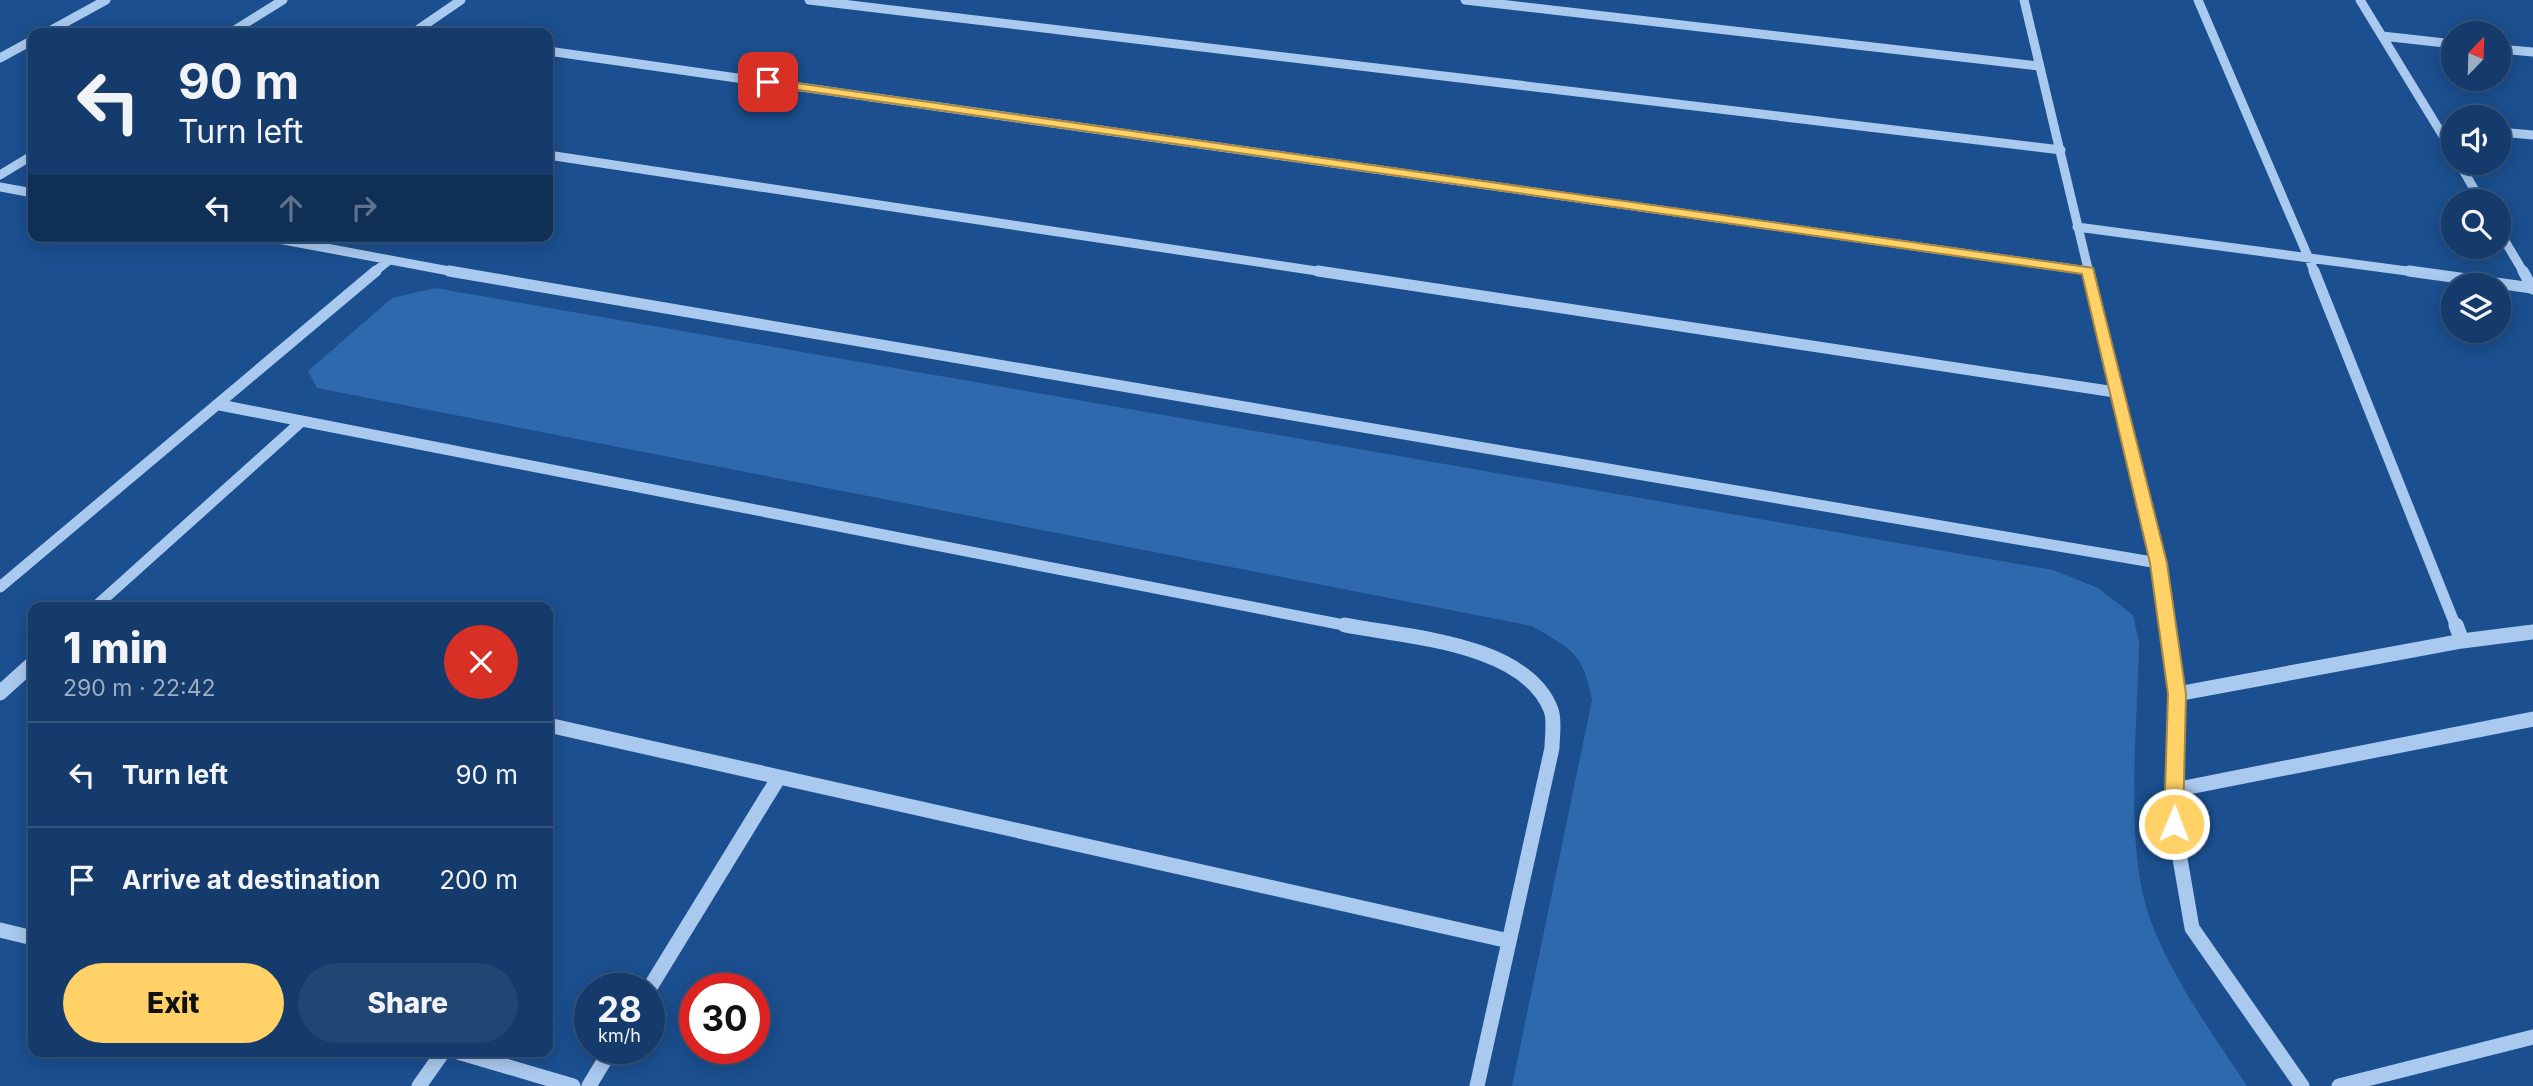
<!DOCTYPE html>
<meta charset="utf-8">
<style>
:root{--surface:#143b6b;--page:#214673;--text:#f1f3f6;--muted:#9dadc1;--line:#33557e;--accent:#ffd166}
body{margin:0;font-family:Inter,sans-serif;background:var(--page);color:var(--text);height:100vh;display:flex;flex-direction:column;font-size:26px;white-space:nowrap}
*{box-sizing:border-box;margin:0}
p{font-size:23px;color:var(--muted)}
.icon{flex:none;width:38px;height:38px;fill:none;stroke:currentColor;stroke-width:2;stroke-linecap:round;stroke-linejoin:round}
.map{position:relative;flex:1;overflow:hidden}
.details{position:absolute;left:28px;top:602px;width:525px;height:455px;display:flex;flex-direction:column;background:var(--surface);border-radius:14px;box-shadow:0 4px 18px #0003,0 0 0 2px var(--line)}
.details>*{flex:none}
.guide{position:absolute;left:28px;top:28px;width:525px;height:214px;border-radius:14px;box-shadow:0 4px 18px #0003,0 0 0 2px var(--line);background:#143b6b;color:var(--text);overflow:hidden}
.needle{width:46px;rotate:23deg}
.buttons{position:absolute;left:2441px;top:21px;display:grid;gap:14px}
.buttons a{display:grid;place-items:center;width:70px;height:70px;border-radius:50%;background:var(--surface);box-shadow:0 4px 18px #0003,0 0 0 2px var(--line);font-size:35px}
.speed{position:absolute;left:574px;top:973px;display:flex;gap:14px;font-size:35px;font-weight:700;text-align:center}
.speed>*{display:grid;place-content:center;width:91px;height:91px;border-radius:50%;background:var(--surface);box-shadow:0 4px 18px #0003,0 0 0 2px var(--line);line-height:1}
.speed small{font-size:18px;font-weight:400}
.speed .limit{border:10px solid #d22;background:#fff;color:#111}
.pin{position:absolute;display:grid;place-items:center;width:60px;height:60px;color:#fff;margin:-30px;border-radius:14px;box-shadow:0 4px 10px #0006}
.me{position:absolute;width:77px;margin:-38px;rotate:1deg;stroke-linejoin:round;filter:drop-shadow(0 0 5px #0008)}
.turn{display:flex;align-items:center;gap:24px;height:147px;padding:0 35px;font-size:32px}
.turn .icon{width:91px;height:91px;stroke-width:2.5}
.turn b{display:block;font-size:49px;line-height:60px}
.lanes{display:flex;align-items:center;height:66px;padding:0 35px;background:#0003;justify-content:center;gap:35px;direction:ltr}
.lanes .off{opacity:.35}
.round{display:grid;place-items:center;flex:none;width:74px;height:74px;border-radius:37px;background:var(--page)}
.headline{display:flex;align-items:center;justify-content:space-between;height:119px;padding:0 35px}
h1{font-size:42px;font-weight:800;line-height:52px}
.cta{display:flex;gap:14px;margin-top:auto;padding:14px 35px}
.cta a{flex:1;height:80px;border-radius:42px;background:var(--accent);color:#111;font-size:28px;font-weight:800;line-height:80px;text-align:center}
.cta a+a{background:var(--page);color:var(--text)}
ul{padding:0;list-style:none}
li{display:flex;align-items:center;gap:21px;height:105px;padding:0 35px;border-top:2px solid var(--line)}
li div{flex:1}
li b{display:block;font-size:26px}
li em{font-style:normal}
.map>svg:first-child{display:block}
.green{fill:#2e69ad}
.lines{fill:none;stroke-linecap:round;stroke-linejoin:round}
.minor-far2{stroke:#a9c9ee;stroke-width:9}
.minor-far1{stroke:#a9c9ee;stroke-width:11}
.minor{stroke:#a9c9ee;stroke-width:15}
.route{fill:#ffd166;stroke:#a68842;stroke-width:2}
</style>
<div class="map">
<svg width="2533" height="1086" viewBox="0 0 2533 1086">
<rect width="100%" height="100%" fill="#1b4f8f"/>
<path class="green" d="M435 288 2053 570 2098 588 2133 615 2139 642C2138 721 2126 824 2144 899 2159 960 2212 1033 2247 1086H1512L1592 700C1583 652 1572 650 1532 626L317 388 308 371 392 298Z"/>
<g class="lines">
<path class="minor-far2" d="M809 0 2061 150
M1465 0 2039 66
M2024 0 2089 273
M2198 0 2315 273
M2360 0 2454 154
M46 33 106 0
M230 33 283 0
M413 33 461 0
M2382 36 2454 44
M2499 49 2533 52
M548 51 2088 271
M0 58 33 40
M2499 132 2533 135
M548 155 1330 273
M2459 163 2481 201
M0 175 33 155
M0 187 33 193
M2077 227 2422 273
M2499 231 2524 273
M262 236 460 273
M373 273 388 261"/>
<path class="minor-far1" d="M449 271 2158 563
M1318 271 2115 392
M2089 271 2158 563 2167 627
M2314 271 2456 627
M2409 271 2532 288
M2523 271 2533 289
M220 405 1354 627
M0 587 376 271
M95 607 302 421"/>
<path class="minor" d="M1345 625C1406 637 1526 643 1551 710 1555 720 1552 737 1552 748L1477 1086
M2167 625 2177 694
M2456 625 2462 641
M0 693 33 663
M548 725 1509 941
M2174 790 2533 719
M0 930 33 938
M649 989 779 777
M458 1052 573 1086
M419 1086 443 1052
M589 1086 612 1048
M2302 1086 2192 928 2174 824 2177 694 2462 641 2533 632
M2339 1086 2533 1037"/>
</g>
<path class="route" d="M768 79 2093 268 2167 563 2186 694 2183 824 2180 830H2167L2164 824 2168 694 2150 563 2082 274 764 85 762 82Z"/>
</svg>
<div class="buttons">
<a><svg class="needle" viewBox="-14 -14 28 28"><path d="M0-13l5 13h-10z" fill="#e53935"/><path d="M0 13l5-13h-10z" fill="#9dadc1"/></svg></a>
<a><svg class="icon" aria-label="sound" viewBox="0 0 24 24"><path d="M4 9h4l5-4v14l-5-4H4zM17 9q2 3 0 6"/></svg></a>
<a><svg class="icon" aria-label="search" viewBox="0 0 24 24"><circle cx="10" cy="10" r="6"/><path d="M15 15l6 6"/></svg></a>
<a><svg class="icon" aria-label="layers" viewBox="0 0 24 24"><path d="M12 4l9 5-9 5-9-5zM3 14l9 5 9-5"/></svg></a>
</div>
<div class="speed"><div>28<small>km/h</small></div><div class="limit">30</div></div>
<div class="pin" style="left:768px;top:82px;background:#d93025"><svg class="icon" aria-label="arrive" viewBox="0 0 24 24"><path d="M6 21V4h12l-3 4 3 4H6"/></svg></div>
<svg class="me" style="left:2174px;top:824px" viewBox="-20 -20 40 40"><circle r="17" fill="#ffd166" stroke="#fff" stroke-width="3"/><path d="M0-11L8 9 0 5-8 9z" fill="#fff"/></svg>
<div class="guide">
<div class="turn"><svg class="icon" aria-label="left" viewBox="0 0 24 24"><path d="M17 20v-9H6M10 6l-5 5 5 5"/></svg><div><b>90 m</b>Turn left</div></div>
<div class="lanes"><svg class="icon" aria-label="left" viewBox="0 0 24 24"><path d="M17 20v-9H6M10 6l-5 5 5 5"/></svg><svg class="icon off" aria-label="ahead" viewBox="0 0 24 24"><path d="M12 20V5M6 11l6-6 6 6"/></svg><svg class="icon off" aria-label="right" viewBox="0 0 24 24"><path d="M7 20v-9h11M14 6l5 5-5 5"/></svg></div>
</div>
<section class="details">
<div class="headline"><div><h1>1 min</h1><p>290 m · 22:42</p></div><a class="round" style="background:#d93025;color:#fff"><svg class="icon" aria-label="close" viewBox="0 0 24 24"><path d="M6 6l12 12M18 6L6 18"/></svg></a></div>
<ul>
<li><svg class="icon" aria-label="left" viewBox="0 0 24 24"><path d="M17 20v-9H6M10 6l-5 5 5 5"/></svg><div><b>Turn left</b></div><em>90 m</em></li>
<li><svg class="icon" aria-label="arrive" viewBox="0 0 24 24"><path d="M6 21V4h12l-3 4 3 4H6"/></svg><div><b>Arrive at destination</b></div><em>200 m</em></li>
</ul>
<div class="cta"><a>Exit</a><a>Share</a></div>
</section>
</div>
